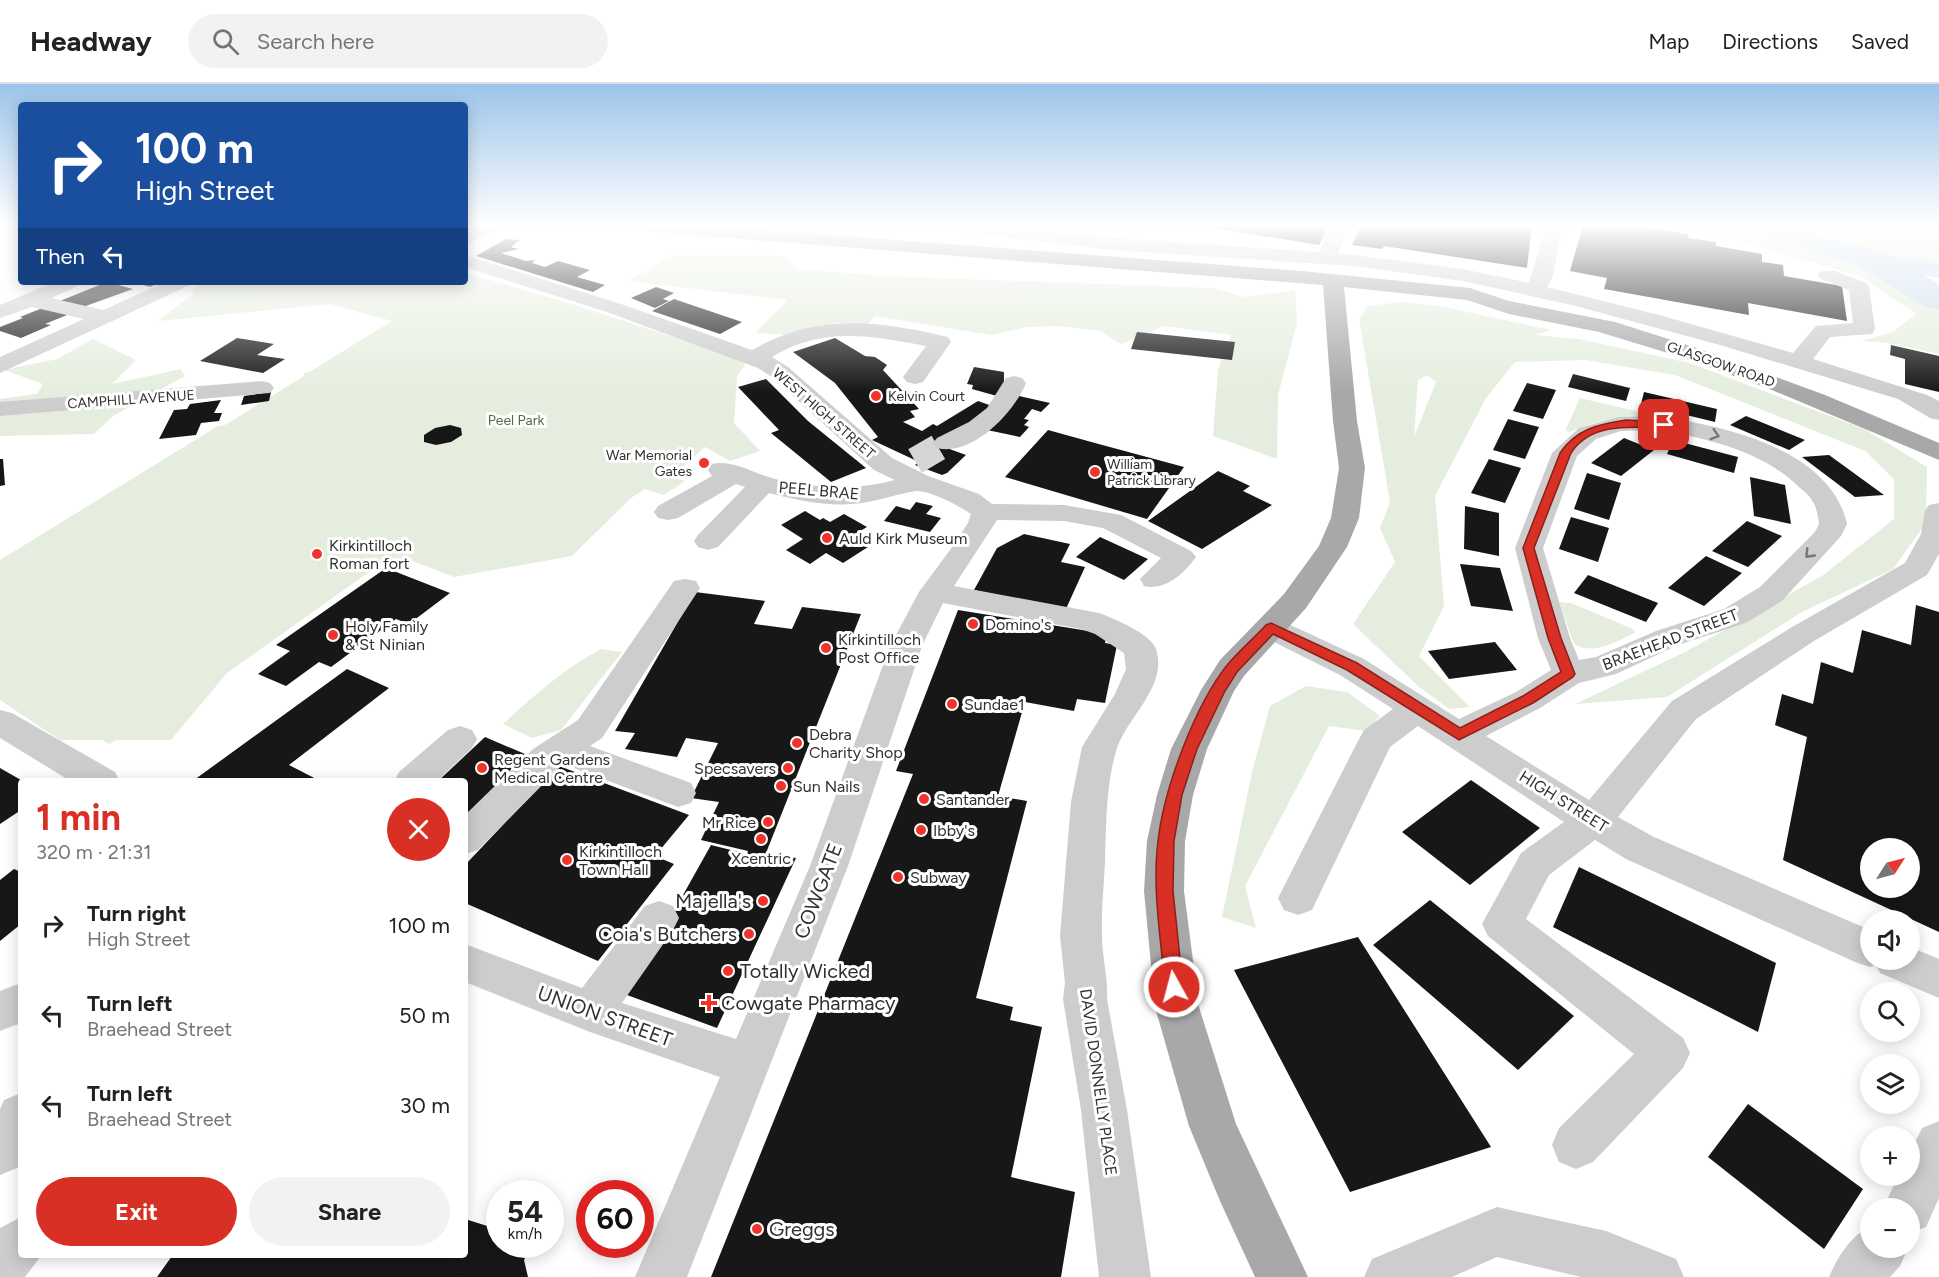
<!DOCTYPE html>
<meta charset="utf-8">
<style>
:root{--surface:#fff;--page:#f2f2f2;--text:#222;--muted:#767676;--line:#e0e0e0;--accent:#d93025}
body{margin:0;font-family:Figtree,sans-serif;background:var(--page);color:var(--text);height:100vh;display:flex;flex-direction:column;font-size:22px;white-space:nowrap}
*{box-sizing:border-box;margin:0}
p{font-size:20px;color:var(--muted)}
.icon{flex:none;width:33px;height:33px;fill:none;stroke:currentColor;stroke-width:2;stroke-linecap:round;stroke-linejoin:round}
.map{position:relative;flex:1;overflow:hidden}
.panel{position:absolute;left:18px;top:694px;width:450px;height:480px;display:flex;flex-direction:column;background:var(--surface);border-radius:6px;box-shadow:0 3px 15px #0003}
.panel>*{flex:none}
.top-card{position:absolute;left:18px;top:18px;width:450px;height:183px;border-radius:6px;box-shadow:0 3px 15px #0003;background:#1a4fa0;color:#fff;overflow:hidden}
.needle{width:39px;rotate:54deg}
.controls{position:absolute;left:1860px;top:754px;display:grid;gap:12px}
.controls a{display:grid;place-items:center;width:60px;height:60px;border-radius:50%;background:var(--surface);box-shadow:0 3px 15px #0003;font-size:30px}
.speed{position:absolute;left:486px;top:1096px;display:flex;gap:12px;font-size:30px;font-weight:700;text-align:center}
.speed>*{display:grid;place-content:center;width:78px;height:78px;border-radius:50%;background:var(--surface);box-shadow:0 3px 15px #0003;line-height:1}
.speed small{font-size:15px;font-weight:400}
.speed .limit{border:9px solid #d22;background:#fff;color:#111}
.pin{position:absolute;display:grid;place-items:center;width:51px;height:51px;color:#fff;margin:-26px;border-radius:12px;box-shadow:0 3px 9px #0006}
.me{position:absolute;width:66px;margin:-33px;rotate:353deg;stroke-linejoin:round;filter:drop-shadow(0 0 4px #0008)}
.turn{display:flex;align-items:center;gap:21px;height:126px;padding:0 18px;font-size:27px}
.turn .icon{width:78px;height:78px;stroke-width:2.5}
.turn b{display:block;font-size:42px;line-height:51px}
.then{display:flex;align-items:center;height:57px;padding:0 18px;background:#0003;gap:12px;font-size:22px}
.round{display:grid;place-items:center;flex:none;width:63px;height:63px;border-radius:32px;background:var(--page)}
.summary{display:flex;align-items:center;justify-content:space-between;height:102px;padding:0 18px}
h1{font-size:36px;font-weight:700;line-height:45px;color:var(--accent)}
.action{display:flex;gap:12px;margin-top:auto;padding:12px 18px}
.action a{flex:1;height:69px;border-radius:36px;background:var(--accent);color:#fff;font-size:24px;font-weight:700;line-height:69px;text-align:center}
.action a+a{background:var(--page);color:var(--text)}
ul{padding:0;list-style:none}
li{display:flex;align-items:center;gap:18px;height:90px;padding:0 18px}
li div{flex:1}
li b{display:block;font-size:22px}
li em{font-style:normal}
header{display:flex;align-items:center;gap:36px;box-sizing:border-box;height:84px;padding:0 30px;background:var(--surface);border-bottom:2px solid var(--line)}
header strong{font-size:28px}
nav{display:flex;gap:33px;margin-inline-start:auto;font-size:21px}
.search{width:420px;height:54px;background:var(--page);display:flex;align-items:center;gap:15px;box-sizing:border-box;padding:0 21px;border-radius:33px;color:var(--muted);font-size:22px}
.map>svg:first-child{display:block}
.green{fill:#e5eede;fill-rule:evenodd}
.water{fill:#cadcee}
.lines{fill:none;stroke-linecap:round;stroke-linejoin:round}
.river{fill:#cadcee;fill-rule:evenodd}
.building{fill:#171717;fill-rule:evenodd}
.minor-tunnel{stroke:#d6d6d6;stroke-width:27;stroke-dasharray:27 14;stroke-linecap:butt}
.minor{fill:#cdcdcd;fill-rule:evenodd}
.major{fill:#a8a8a8;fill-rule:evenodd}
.oneway{stroke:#777}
.route{fill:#d93025;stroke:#8d1f18;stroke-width:1.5}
.poi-dot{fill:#ef352b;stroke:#fff;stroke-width:2}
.labels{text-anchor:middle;stroke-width:6;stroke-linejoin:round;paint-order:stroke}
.far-street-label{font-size:14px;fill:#303030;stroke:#fff}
.far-poi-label{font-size:14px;fill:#303030;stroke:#fff;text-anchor:start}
.far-park-label{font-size:14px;fill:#4d6f3b;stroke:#fff}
.street-label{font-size:16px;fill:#303030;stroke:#fff}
.poi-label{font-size:16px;fill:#303030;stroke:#fff;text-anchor:start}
.near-street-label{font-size:20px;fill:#303030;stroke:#fff}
.near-poi-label{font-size:20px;fill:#303030;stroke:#fff;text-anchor:start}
</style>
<header>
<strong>Headway</strong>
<div class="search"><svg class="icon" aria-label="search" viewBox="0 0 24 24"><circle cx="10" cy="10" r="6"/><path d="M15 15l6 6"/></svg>Search here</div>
<nav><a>Map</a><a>Directions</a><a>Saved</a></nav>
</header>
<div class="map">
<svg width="1939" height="1193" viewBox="0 0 1939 1193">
<rect width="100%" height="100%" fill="#fff"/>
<path class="green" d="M1683 141H1727L1853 180 1913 208 1939 227V270L1888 259 1861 257 1893 248 1916 230 1860 192Z
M1784 141H1939V179L1894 172Z
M672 171 783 172 798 185 884 192 1212 204 1245 213 1295 206 1297 239 1278 311 1277 375 1213 352 1218 286 1231 251 1163 242 1121 260 1101 247 1058 242 1027 243 991 251 875 232 867 241 838 239 793 251 755 249 788 216 629 197Z
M465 189 575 221 747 277 737 293 734 339 760 367 730 377 705 363 684 382 666 392 685 397 664 411 645 405 631 414 572 472 454 493 405 474 379 481 227 589 171 656H115L110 660 102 656H60L0 616V476L218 342 225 341 304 292V289L311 287 392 237 330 220 158 237 193 210V204L205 198H465Z
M1401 218 1445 223 1551 246 1536 251 1579 255 1690 279 1864 345 1927 383 1926 439 1893 485 1802 528 1667 613 1575 620 1683 569 1822 492 1894 435V395L1865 367 1675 291 1586 276 1515 278 1486 314 1435 412 1444 522 1419 572 1470 623 1449 625 1418 602 1353 540 1395 478 1380 444 1390 418 1359 235 1368 222ZM1427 291 1436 298 1414 353 1418 296Z
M93 255 136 276 112 300 181 285 185 292 113 332 94 350 0 352V315L37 310 43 300 4 286 57 275Z
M1580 314 1665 334C1632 335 1600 333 1570 348L1565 347Z
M1559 518 1571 519 1633 545 1635 549C1616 557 1595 572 1574 560Z
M601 565 622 568 561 646 532 654 503 640C533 612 565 584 601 565Z
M1306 602 1347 608 1380 632 1366 647 1329 642 1245 802 1256 844 1222 833 1252 688 1270 622Z"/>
<path class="water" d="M1727 141H1784L1894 172 1939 179V194L1853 180Z"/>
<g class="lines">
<path class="river" d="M1866 163 1878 166 1939 200V226L1926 223 1854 180 1849 173 1854 166Z"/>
</g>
<path class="building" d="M1195 141H1329L1319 161Z
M1361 141H1532L1527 184 1384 162 1382 165 1352 161Z
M1583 141H1633L1688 150V154L1716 158V162L1762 170V178L1783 181 1784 192 1842 202 1847 237 1748 219 1749 231 1604 205 1607 194 1570 187Z
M506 155 520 156 511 163 519 165 501 169 526 177 535 176 532 179 545 183 558 177 590 186 577 193 605 201 593 208 476 172Z
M107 198 133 205 69 228 72 229 45 240 51 241 21 254 0 247V243L23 234 20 233Z
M132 198H162L150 203Z
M656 203 674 209 663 215 669 217 655 224 631 214Z
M674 215 742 238 720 250 652 227Z
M1137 248 1235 258 1232 276 1131 265Z
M237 254 274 260 257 271 285 275 263 289 200 277Z
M835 254 865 272 875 273 887 281 883 286 919 325 910 327 915 333 903 338 922 347 933 340 937 342 978 317 995 323 944 363 966 371 947 389 942 391 915 381 919 378 872 356 878 353 835 299 793 268Z
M1891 261 1939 272V308L1905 300V275L1890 271Z
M974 283 1004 288V314L972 305 973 301 967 300Z
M1573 290 1630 304 1626 317 1568 303Z
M766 295 808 337 866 384 831 398 771 349 779 346 738 303Z
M1527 299 1556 306 1543 335 1513 327Z
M271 308 269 317 241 321 244 312Z
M1644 308 1717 325 1715 338 1641 320Z
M1019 312 1050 319 1041 328 1032 325 1024 335 1029 336 1024 341 1029 343 1020 353 987 346Z
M221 316 214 329H222L219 337 201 339 196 351 159 355 174 326 187 325 190 320Z
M1746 332 1805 356 1789 366 1730 341Z
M1508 335 1539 343 1525 375 1493 366Z
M450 341 461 344 462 351 451 358 436 361 424 358V351L435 344Z
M1048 346 1095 359 1184 383 1147 435 1005 393Z
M1624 354 1654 366 1621 392 1591 379Z
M1673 356 1738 373 1734 389 1667 370Z
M1829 371 1884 411 1855 413 1802 373Z
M0 375H3L5 401 0 402Z
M1489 375 1521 384 1505 419 1471 409Z
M1218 387 1250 402 1243 407 1272 421 1202 465 1148 437Z
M1587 389 1621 399 1609 436 1574 425Z
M1750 393 1785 401 1791 440 1754 432Z
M916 418 933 422 926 430 941 434 930 448 884 437 896 422 910 426Z
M1465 422 1499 429V472L1464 465Z
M805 427 820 436 823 434 830 438 844 430 867 443 850 453 868 463 843 479 826 469 810 480 786 466 803 455 781 441Z
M1571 433 1609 444 1598 478 1559 465Z
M1747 437 1782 452 1748 483 1712 467Z
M1024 450 1070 460 1061 478 1085 483 1065 527 974 506 997 464Z
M1100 453 1148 475 1124 496 1076 473Z
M1706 472 1742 489 1704 522 1668 504Z
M1460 480 1500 484 1513 527 1471 522Z
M386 484 450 509 409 540 396 535 331 583 319 578 286 602 258 590 290 567 276 561Z
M1588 491 1658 519 1646 538 1574 509Z
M695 508 765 517 754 540 792 545 802 523 861 530 766 769 796 774 717 944 627 911 711 761 747 770 748 767 701 756 719 718 691 714 718 659 686 654 677 673 625 665 635 649 615 647Z
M1916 521 1939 528V848L1783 776 1807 653 1775 641 1782 610 1813 620 1821 578 1853 589 1862 546 1911 561ZM1870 765H1910V804H1870Z
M958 526 1107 550 1105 559 1117 561 1105 619 1077 615 1074 627 1025 618 998 712 1027 717 976 914 1013 923 1010 936 1042 943 1011 1093 1075 1108 1061 1193H711L913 690 896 687Z
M1495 558 1517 586 1449 595 1428 567Z
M347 585 389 604 289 681 322 698 194 696Z
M485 653 525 670 465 735V698H437Z
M559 682 689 731 655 772 674 780 598 877 465 819V781Z
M0 684 21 696V726L0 740Z
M1471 696 1540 744 1470 801 1402 748Z
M1579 783 1776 879 1758 948 1553 843Z
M14 785 21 788V840L0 857V796Z
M1430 816 1574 932 1518 986 1373 861Z
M1358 853 1491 1063 1350 1108 1234 886Z
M1748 1020 1863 1105 1824 1165 1708 1073Z
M465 1135 500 1146V1161H532L524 1176 528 1193H157L172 1172H465Z"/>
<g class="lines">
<path class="minor-tunnel" d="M915 377 946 359"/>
<path class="minor" d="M940 141H995L1113 154 1319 168 1331 141H1349L1338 169 1463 185 1529 199 1543 152 1545 148H1559L1561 152 1552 194 1547 203 1659 231 1793 269 1816 242 1853 239 1849 206 1821 195 1818 191 1821 187H1835L1866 199 1869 203 1875 245 1872 250 1830 253 1813 275 1927 311 1939 317V336L1930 334 1898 315 1720 261 1572 221 1463 197 1354 182 1113 166 949 146 943 145Z
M465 171 621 220 752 266C815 229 879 236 948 253L951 258 923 298 915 300 907 298 903 293 926 262C870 252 823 242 772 273L788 283 892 374 928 392 979 410 992 420 1064 421 1121 431 1191 467 1196 473C1184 490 1165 507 1144 502L1140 495 1161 474 1103 444 1064 437 997 436 954 502 1099 529C1113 534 1151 550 1156 565 1168 602 1128 632 1117 664 1106 698 1106 742 1105 778 1104 802 1101 827 1102 851 1102 873 1108 893 1107 915L1127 1026 1151 1193H1099L1081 1026 1063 915 1065 899 1060 852 1071 718 1082 663 1115 610 1126 585 1124 569 1095 550 1081 545 943 519 922 562 848 782 687 1193H635L720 993 590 948 465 898V860L582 904 645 822 659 817 673 822 679 834 673 846 622 919 736 955 810 782 890 562 919 508 953 462 968 439 971 430C960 422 929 406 916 407 894 410 874 419 852 420 824 422 796 416 769 409L718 463 708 466 698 463 694 457 698 451 745 403 736 400 678 434 668 436 658 434 654 428 658 422 712 392 708 386 712 380C732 375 755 390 775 395 815 404 855 407 895 396L874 386 772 293 758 284 607 228 465 183Z
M54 198H81L78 202 51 214 103 226 165 198H191L188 202 0 289V273L84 235 32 223 0 234V221Z
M1014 292 1022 294 1026 299C1014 329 972 373 937 364L933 359 937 354 969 338 987 324 1006 294Z
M262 297 270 299 274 304 270 309 0 332V318Z
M1656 332C1721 341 1830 364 1847 440L1841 452 1782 517 1746 539 1678 561 1616 590 1579 599 1540 624 1486 652 1589 716 1672 617 1792 543 1905 479 1921 450 1925 427 1929 421 1939 419V470L1927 491 1814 557 1696 635 1618 733 1654 753 1870 846V876H1910V863L1939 875V914L1880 889 1876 881 1870 883 1855 878 1626 775 1595 756 1549 791 1526 835 1683 954 1690 969 1683 984 1593 1078 1576 1085 1559 1078 1552 1061 1559 1044 1634 970 1488 852 1482 840 1521 769 1564 738 1418 642 1390 663 1312 826 1298 831 1284 826 1278 814 1359 655 1364 646 1393 625 1340 591 1260 551 1255 544 1260 537 1271 534 1282 537 1364 575 1459 635 1516 608 1551 586 1538 554 1515 464 1552 369 1579 344 1619 333ZM1656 346C1707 354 1763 367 1800 404 1805 408 1810 412 1813 418 1817 424 1818 433 1819 440L1815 448 1760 503 1724 525 1656 547 1596 573 1579 576 1570 554 1543 464 1577 372 1596 355 1621 347Z
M685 495 696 497 700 504 602 654 590 662 691 699 696 709 691 719 678 723 563 680 478 766 465 770V731L533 665 578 636 674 497Z
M0 626 12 629 115 688 120 698H72L0 654Z
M460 642 472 646 477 655 472 664 436 698H394L399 688 448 646Z
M21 899V939L0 947V907Z
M21 1009V1079L17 1084 0 1091V1025L4 1016Z
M1939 1037V1114L1926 1143 1910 1149V1125H1883L1898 1092H1910V1069L1922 1044Z
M1497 1123 1606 1147 1676 1175 1684 1193H1581L1497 1173 1452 1193H1364L1372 1175Z
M21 1133V1172H41L25 1193H0V1144Z
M1870 1143V1164H1908L1900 1182 1890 1193H1829C1837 1174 1851 1151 1870 1143Z"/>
<path class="major" d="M477 141H504L501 145 465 160V146Z
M621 141H699L1302 187 1470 204 1509 217 1615 238 1700 265 1825 311 1939 359V376L1767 304 1684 274 1599 248 1509 230 1467 216 1344 203 1357 337 1365 384 1359 434 1347 463 1306 524 1244 592 1234 607 1207 665 1193 711 1185 757 1184 807 1199 923 1236 1040 1308 1193H1255L1220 1117 1189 1042 1155 923 1144 807 1147 757 1157 711 1171 665 1201 606 1220 576 1284 510 1319 462 1331 434 1339 384 1333 337 1323 201 630 146 624 145Z"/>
</g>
<defs><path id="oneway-chevron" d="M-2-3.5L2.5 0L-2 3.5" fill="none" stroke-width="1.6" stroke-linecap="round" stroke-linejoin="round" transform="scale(1.5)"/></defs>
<g class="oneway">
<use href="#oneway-chevron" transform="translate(1715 351) rotate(17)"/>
<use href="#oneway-chevron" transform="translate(1809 470) rotate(134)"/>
</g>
<linearGradient id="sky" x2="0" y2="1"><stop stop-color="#9cc4ea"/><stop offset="0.46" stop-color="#fff"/><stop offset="1" stop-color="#fff" stop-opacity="0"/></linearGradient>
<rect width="1939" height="308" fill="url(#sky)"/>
<path class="route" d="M1626 336 1664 338 1670 341 1664 344C1632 343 1591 338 1571 369L1534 464 1561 554 1575 590 1573 593 1533 619 1459 656 1347 586 1273 550 1237 588 1225 607 1197 665 1182 711 1174 757 1173 807 1183 903 1180 908 1174 911 1168 908 1165 903C1161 855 1152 805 1158 757 1164 704 1195 621 1228 580 1240 566 1254 554 1266 541L1271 539 1357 579 1460 644 1523 612 1561 588 1548 554 1523 464 1560 369C1576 345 1599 340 1626 336Z"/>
<g class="poi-dot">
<circle cx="876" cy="312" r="6"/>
<circle cx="704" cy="379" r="6"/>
<circle cx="1095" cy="388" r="6"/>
<circle cx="827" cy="454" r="6"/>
<circle cx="317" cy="470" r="6"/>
<circle cx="973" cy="540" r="6"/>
<circle cx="333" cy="551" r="6"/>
<circle cx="826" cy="564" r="6"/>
<circle cx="952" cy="620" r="6"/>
<circle cx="797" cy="659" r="6"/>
<circle cx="482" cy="684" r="6"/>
<circle cx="788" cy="684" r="6"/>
<circle cx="781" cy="702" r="6"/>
<circle cx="924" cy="715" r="6"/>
<circle cx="768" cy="738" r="6"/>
<circle cx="921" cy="746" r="6"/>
<circle cx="761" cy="755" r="6"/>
<circle cx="567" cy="776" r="6"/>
<circle cx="898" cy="793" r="6"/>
<circle cx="763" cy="817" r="6"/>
<circle cx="749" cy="850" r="6"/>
<circle cx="728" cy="887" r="6"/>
<path d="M706 910h6v6h6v6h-6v6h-6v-6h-6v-6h6z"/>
<circle cx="757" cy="1145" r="6"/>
</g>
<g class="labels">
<g class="far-street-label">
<text transform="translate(1721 280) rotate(19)" y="5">GLASGOW ROAD</text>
<text transform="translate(131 315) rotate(-4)" y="5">CAMPHILL AVENUE</text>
<text transform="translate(824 329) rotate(41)" y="5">WEST HIGH STREET</text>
</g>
<g class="far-poi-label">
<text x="888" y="317">Kelvin Court</text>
<text x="692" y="376" text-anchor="end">War Memorial<tspan x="692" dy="16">Gates</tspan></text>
<text x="1107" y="385">William<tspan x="1107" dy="16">Patrick Library</tspan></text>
</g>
<g class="far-park-label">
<text x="516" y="341">Peel Park</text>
</g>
<g class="street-label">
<text transform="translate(819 406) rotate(5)" y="6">PEEL BRAE</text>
<text transform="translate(1670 555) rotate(-21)" y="6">BRAEHEAD STREET</text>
<text transform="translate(1564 717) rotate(32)" y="6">HIGH STREET</text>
<text transform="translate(1099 998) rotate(82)" y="6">DAVID DONNELLY PLACE</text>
</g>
<g class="poi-label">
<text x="839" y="460">Auld Kirk Museum</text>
<text x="329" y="467">Kirkintilloch<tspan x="329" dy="18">Roman fort</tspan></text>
<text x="985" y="546">Domino's</text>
<text x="345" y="548">Holy Family<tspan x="345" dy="18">&amp; St Ninian</tspan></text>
<text x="838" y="561">Kirkintilloch<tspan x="838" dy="18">Post Office</tspan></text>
<text x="964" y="626">Sundae1</text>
<text x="809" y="656">Debra<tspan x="809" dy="18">Charity Shop</tspan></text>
<text x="494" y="681">Regent Gardens<tspan x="494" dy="18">Medical Centre</tspan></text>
<text x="776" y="690" text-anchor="end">Specsavers</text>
<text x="793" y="708">Sun Nails</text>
<text x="936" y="721">Santander</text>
<text x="756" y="744" text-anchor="end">Mr Rice</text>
<text x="933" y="752">Ibby's</text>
<text x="579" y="773">Kirkintilloch<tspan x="579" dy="18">Town Hall</tspan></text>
<text x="761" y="780" text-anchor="middle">Xcentric</text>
<text x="910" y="799">Subway</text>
</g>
<g class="near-street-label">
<text transform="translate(818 807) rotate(-69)" y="7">COWGATE</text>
<text transform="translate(605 932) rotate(20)" y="7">UNION STREET</text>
</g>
<g class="near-poi-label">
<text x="751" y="824" text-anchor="end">Majella's</text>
<text x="737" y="857" text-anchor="end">Coia's Butchers</text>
<text x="740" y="894">Totally Wicked</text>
<text x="721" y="926">Cowgate Pharmacy</text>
<text x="769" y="1152">Greggs</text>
</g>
</g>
</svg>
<div class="controls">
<a><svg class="needle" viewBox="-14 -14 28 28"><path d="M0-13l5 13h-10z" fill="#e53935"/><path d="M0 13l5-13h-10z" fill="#767676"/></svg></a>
<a><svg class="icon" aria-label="sound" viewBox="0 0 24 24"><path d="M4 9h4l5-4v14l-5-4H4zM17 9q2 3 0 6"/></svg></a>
<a><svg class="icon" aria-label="search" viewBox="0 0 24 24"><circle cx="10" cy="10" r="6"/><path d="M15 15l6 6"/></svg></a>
<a><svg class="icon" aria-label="layers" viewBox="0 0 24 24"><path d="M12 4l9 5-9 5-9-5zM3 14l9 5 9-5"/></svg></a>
<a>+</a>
<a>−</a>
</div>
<div class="speed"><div>54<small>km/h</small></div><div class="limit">60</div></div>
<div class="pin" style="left:1664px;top:341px;background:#d93025"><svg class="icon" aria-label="arrive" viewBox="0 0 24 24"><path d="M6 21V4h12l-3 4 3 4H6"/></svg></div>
<svg class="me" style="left:1174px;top:903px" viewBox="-20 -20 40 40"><circle r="17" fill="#d93025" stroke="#fff" stroke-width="3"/><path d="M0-11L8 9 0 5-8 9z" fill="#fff"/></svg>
<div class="top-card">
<div class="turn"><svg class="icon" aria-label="right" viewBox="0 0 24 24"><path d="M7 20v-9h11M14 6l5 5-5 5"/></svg><div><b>100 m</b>High Street</div></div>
<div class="then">Then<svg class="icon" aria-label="left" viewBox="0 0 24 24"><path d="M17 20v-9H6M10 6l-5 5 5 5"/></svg></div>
</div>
<section class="panel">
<div class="summary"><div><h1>1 min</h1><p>320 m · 21:31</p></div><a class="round" style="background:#d93025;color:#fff"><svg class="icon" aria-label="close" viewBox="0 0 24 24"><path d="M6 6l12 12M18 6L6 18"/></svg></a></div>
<ul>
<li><svg class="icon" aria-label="right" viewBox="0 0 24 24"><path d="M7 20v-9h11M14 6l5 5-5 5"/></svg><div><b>Turn right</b><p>High Street</p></div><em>100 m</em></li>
<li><svg class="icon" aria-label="left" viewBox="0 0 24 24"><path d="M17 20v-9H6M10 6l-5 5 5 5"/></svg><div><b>Turn left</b><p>Braehead Street</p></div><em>50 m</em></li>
<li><svg class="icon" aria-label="left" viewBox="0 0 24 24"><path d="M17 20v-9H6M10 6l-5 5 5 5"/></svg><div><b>Turn left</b><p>Braehead Street</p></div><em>30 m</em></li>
</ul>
<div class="action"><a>Exit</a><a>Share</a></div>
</section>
</div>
